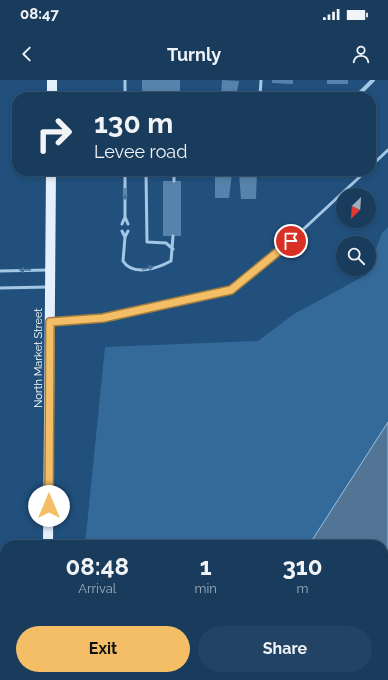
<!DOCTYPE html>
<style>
:root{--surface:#193c5d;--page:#224363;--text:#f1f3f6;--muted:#9fadbc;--line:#375672;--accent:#f3be65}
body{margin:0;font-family:Raleway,sans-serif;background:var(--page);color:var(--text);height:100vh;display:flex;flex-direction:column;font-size:15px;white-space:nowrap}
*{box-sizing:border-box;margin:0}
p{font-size:13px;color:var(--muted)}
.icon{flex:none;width:22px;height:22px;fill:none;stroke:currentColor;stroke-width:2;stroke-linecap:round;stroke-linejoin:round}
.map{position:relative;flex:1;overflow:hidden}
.side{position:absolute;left:0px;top:460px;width:388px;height:140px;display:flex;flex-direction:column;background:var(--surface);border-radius:16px 16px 0 0;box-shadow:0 2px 6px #0003,0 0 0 1px var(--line)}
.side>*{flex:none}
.hud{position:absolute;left:12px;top:12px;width:364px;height:84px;border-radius:16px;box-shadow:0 2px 6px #0003,0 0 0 1px var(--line);background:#193c5d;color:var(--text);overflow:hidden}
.needle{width:26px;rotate:205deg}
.fabs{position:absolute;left:336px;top:108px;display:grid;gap:8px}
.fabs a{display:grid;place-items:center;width:40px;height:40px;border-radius:50%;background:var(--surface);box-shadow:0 2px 6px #0003,0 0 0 1px var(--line);font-size:20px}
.pin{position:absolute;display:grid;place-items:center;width:34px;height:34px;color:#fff;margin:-17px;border:2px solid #fff;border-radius:50%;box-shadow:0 1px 4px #0007}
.me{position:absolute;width:44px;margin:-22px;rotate:0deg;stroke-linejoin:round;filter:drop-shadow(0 0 3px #0008)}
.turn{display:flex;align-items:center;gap:14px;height:84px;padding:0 16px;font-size:18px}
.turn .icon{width:52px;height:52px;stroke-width:2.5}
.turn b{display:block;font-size:28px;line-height:34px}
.eta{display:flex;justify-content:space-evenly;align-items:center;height:68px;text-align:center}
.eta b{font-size:24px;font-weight:700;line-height:28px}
.primary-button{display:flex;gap:8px;margin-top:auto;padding:8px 16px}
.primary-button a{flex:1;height:46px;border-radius:24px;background:var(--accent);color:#111;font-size:16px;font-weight:700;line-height:46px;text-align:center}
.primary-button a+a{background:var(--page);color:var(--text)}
.status{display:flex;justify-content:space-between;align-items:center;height:28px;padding:0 20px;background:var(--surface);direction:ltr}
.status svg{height:11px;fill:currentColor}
header{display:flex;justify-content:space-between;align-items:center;height:52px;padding:0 16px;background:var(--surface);font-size:18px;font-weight:700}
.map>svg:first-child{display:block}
.green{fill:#346a9a}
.water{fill:#527595;stroke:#97c3e7}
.building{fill:#5683ab}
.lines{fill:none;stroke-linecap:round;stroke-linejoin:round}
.service{stroke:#a4c7e6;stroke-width:3}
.minor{stroke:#a4c7e6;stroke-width:4}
.primary{stroke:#e5f0fd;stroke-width:10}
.oneway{fill:#48749c}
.route-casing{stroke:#9e7c42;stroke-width:10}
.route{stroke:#f3be65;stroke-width:7}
.labels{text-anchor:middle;stroke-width:3;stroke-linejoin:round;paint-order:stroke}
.street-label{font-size:11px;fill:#fff;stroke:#21507c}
</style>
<div class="status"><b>08:47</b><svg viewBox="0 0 49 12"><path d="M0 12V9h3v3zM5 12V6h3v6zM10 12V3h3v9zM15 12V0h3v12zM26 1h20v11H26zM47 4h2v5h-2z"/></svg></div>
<header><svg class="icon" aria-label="back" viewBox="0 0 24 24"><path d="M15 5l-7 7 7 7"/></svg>Turnly<svg class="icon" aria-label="person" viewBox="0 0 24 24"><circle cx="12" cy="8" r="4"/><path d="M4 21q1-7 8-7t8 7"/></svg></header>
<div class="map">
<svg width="388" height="600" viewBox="0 0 388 600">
<rect width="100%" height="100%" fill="#21507c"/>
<path class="green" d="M388 147V342L309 465H85L105 267 258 261 294 234 366 195 382 153Z
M388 509V600H355L356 595H383V517Z
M95 595H220L214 600H93Z"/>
<path class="water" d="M388 342V509L383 517V465H309Z
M220 595H356L355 600H214Z"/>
<path class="building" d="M142 0H180V17H142Z
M222 0 239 1 236 17H221Z
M272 0H293V4L272 3Z
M327 0H348V4H327Z
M215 91H230L232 93 229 118H215Z
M241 91H257L256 119H241L239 93Z
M264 91H284V93H263Z
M163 101H181V156H163Z"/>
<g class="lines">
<path class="service" d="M125 17V0
M260 17 261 0
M371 86 388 70
M146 91 147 162 166 163 173 169
M174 101V95L177 91
M125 137 128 144
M122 144 125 137V91
M122 151 125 157
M128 151 125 157 123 181C133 197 158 188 171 181L173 156
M0 191 49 190
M0 208 48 207
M52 242 103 237 231 210 280 171 366 91"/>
<path class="minor" d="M356 17 373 0
M0 475H5"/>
<path class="primary" d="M52 17V0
M48 465 51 91
M45 600 46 595"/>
</g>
<defs><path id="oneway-solid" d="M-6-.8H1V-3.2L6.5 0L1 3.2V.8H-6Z"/></defs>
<g class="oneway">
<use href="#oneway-solid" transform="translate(125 114) rotate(90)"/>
<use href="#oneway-solid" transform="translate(148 188) rotate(-16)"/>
<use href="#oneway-solid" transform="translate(25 190) rotate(179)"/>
</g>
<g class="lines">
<g class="route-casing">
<path id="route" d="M49 426 50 242 103 238 231 210 291 161"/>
</g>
<use href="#route" class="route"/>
</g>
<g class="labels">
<g class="street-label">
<text transform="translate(38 278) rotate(-90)" y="4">North Market Street</text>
</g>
</g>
</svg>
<div class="fabs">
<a><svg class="needle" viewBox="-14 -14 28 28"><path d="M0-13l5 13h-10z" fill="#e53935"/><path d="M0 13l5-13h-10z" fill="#9fadbc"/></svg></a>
<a><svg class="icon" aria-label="search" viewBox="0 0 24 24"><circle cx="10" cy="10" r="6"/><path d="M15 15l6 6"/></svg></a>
</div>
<div class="pin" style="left:291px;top:161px;background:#d93025"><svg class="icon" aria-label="arrive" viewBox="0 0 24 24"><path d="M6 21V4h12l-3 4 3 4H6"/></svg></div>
<svg class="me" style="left:49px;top:426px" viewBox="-20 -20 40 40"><circle r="19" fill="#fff"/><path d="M0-13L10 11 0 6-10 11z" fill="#f3be65"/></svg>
<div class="hud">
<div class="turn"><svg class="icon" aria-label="right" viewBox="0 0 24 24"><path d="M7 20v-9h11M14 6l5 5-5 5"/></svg><div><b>130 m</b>Levee road</div></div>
</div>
<section class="side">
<div class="eta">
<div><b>08:48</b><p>Arrival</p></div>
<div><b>1</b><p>min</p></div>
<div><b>310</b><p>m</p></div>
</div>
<div class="primary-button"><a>Exit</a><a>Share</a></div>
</section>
</div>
